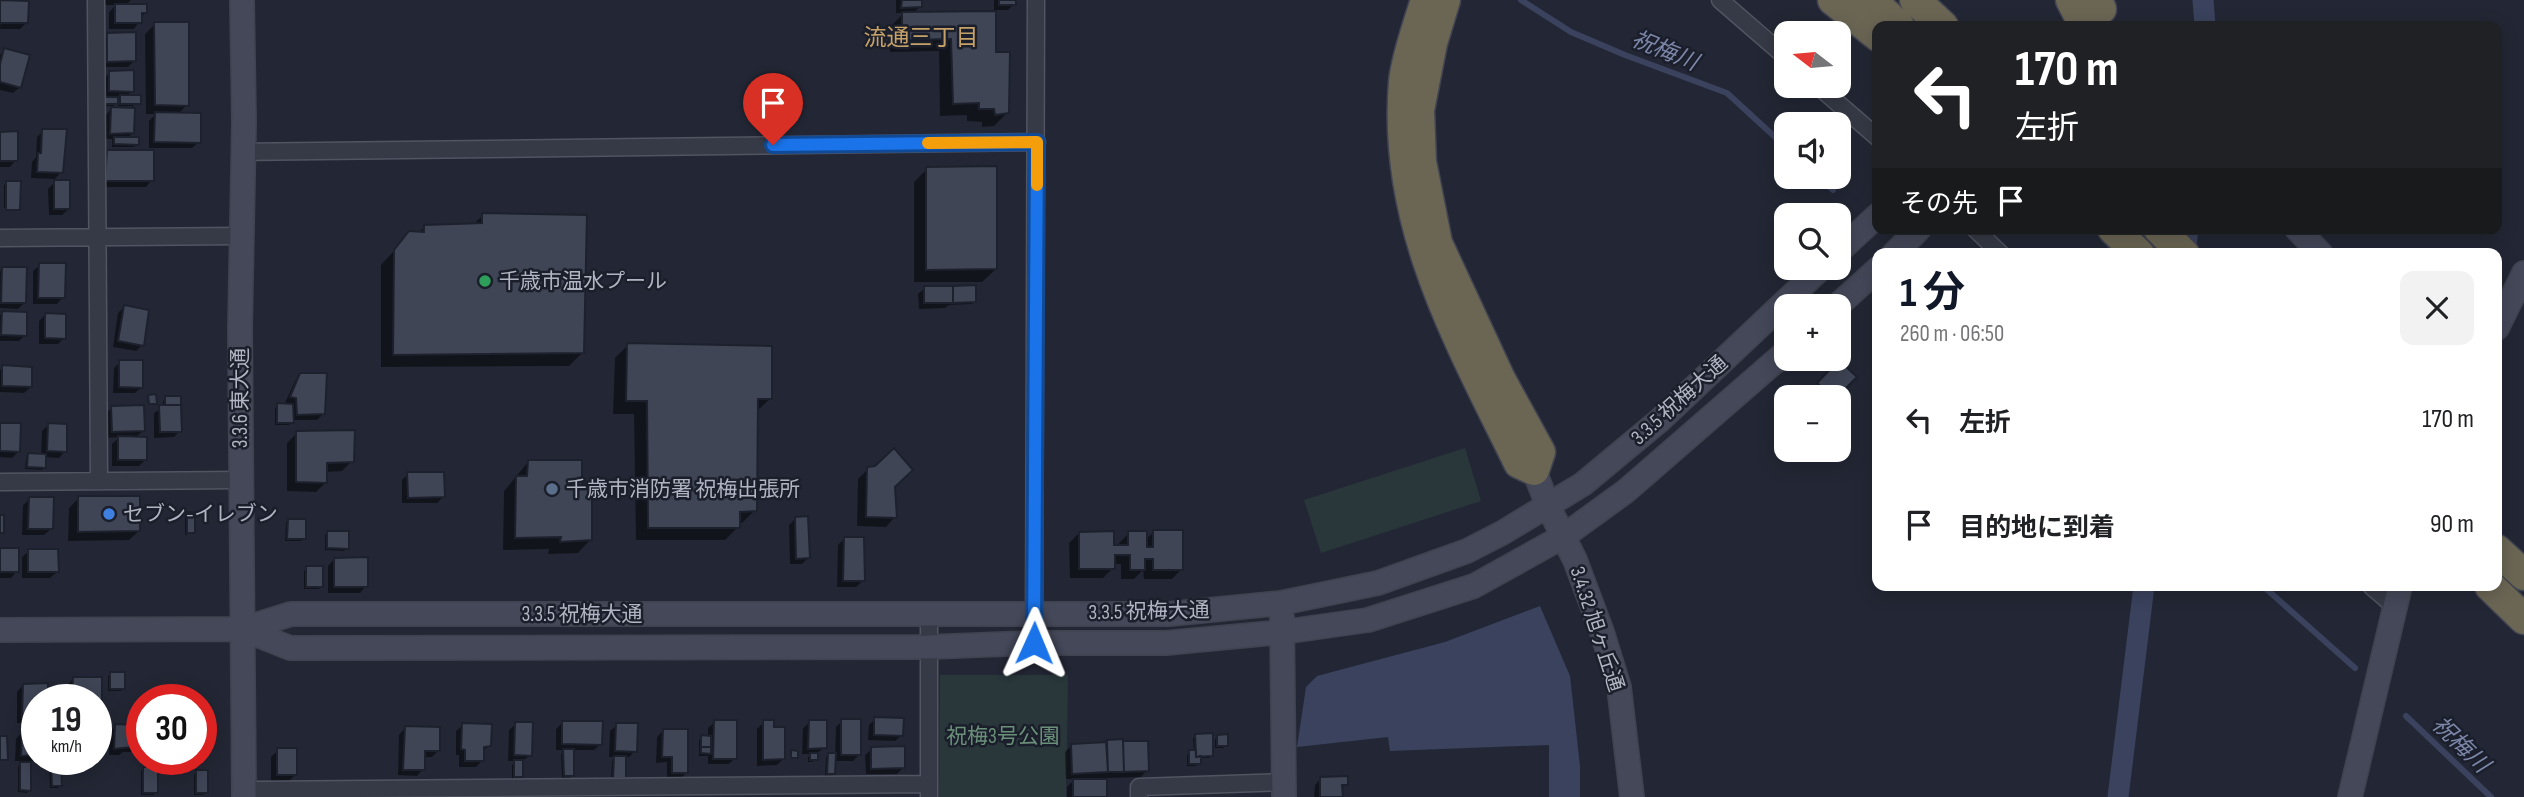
<!DOCTYPE html>
<html lang="ja">
<meta charset="utf-8">
<style>
:root{--surface:#fff;--page:#f2f2f2;--text:#202124;--muted:#757577;--accent:#111827}
body{margin:0;font-family:"Sofia Sans Condensed","Noto Sans JP",sans-serif;background:var(--page);color:var(--text);height:100vh;display:flex;flex-direction:column;font-size:26px;white-space:nowrap}
*{box-sizing:border-box;margin:0}
p{font-size:23px;color:var(--muted)}
.icon{flex:none;width:38px;height:38px;fill:none;stroke:currentColor;stroke-width:2;stroke-linecap:round;stroke-linejoin:round}
.map{position:relative;flex:1;overflow:hidden}
.details{position:absolute;left:1872px;top:248px;width:630px;height:343px;display:flex;flex-direction:column;background:var(--surface);border-radius:14px;box-shadow:0 4px 18px #0003}
.details>*{flex:none}
.top-card{position:absolute;left:1872px;top:21px;width:630px;height:214px;border-radius:14px;box-shadow:0 4px 18px #0003;background:#202124;color:#fff;overflow:hidden}
.needle{width:46px;rotate:286deg}
.controls{position:absolute;left:1774px;top:21px;display:grid;gap:14px}
.controls a{display:grid;place-items:center;width:77px;height:77px;border-radius:14px;background:var(--surface);box-shadow:0 4px 18px #0003;font-size:35px}
.speed{position:absolute;left:21px;top:684px;display:flex;gap:14px;font-size:35px;font-weight:700;text-align:center}
.speed>*{display:grid;place-content:center;width:91px;height:91px;border-radius:50%;background:var(--surface);box-shadow:0 4px 18px #0003;line-height:1}
.speed small{font-size:18px;font-weight:400}
.speed .limit{border:10px solid #d22;background:#fff;color:#111}
.pin{position:absolute;display:grid;place-items:center;width:60px;height:60px;color:#fff;margin:-72px -30px;border-radius:50% 50% 50% 0;rotate:-45deg;box-shadow:0 0 7px #0007}
.pin .icon{rotate:45deg}
.me{position:absolute;width:77px;margin:-38px;rotate:1deg;stroke-linejoin:round;filter:drop-shadow(0 0 5px #0008)}
.turn{display:flex;align-items:center;gap:24px;height:147px;padding:0 28px;font-size:32px}
.turn .icon{width:91px;height:91px;stroke-width:2.5}
.turn b{display:block;font-size:49px;line-height:60px}
.then{display:flex;align-items:center;height:66px;padding:0 28px;background:#0003;gap:14px;font-size:26px}
.round{display:grid;place-items:center;flex:none;width:74px;height:74px;border-radius:14px;background:var(--page)}
.headline{display:flex;align-items:center;justify-content:space-between;height:119px;padding:0 28px}
h1{font-size:42px;font-weight:700;line-height:52px;color:var(--accent)}
ul{padding:0;list-style:none}
li{display:flex;align-items:center;gap:21px;height:105px;padding:0 28px}
li div{flex:1}
li b{display:block;font-size:26px}
li em{font-style:normal}
.map>svg:first-child{display:block}
.green{fill:#29373a}
.water{fill:#3a425d}
.shadow{fill:#0007}
.lines{fill:none;stroke-linecap:round;stroke-linejoin:round}
.stream{stroke:#3a425d;stroke-width:6}
.canal{stroke:#3a425d;stroke-width:21}
.building{fill:#3f4555;stroke:#1d212d;stroke-width:2}
.street-casing{stroke:#515461;stroke-width:19}
.secondary-casing{stroke:#3f434f;stroke-width:26}
.highway-casing{stroke:#414451;stroke-width:33}
.street{stroke:#363a46;stroke-width:16}
.secondary{stroke:#444859;stroke-width:23}
.highway{stroke:#6b6654;stroke-width:30}
.route-casing{stroke:#114b97;stroke-width:18}
.route{stroke:#1a73e8;stroke-width:12}
.slow{stroke:#f59e0b;stroke-width:12}
.leisure-dot{fill:#2e9e5b;stroke:#1b1f2b;stroke-width:2.5}
.service-dot{fill:#5c6f8a;stroke:#1b1f2b;stroke-width:2.5}
.shop-dot{fill:#3f7fe0;stroke:#1b1f2b;stroke-width:2.5}
.labels{text-anchor:middle;stroke-width:5;stroke-linejoin:round;paint-order:stroke}
.poi-label{font-size:21px;fill:#b1b4c2;stroke:#1b1f2b;text-anchor:start}
.street-label{font-size:21px;fill:#b1b4c2;stroke:#1b1f2b}
.park-label{font-size:21px;fill:#6b907a;stroke:#1b1f2b}
.neighbourhood-label{font-size:23px;fill:#c6a268;stroke:#1b1f2b}
.water-label{font-size:23px;font-style:italic;fill:#7c86a8;stroke:#1b1f2b}
</style>
<div class="map">
<svg width="2524" height="797" viewBox="0 0 2524 797">
<rect width="100%" height="100%" fill="#232735"/>
<path class="green" d="M1465 448 1481 501 1321 553 1304 500Z
M940 675H1068L1066 797H939Z"/>
<path class="water" d="M1540 606 1570 676 1580 766V797H1549V745L1390 751 1388 737 1297 747 1306 687 1317 676 1445 642Z"/>
<path class="shadow" d="M2 0 27 22 20 29H0Z
M102 0H131L125 6 145 13 134 29H109V12L116 5H102Z
M896 0H920V6L913 14 994 13V0H1014V4L1008 10H994V54L1007 113 994 126 982 127V122L967 121V115L940 116 939 51 890 52V27L904 13H896Z
M155 24 187 105 178 114 199 142 192 148H149V121L156 114H146L145 34Z
M108 35 135 60 128 67H101V42Z
M5 50 20 87 13 93 0 90V55Z
M110 72 132 91 126 97 139 103 133 106V133L126 139 137 144 134 147H112V139H105V116L111 109H132V106H118V102L113 106H100L104 79Z
M43 131 61 172 55 179 31 178 32 162 36 157 37 137Z
M0 133 16 160 10 167H0Z
M107 152 152 180 146 187H100L101 159Z
M927 169 996 269 982 282H914V182Z
M55 182 69 209 62 215H49L48 189Z
M7 183 18 208H4V185Z
M483 215 582 353 569 366 381 367V265L410 233 418 234 424 227 473 225Z
M40 265 63 297 57 304H33V271Z
M3 269 25 302 18 309 0 308V271Z
M925 288 974 302 972 304 949 305 945 308 919 309 918 294Z
M124 307 142 345 136 351 113 347 118 313Z
M2 313 25 335 19 341H0V315Z
M45 315 64 338 58 344H39V321Z
M628 345 771 398 757 411 755 510 742 523H738V527L725 540H636L634 414H613L615 358Z
M120 362 142 387 135 393H113L114 368Z
M1839 363 1854 377 1835 397H1819L1812 391Z
M3 367 31 387 24 393 0 392V370Z
M301 374 324 413 317 420H292L289 425H275V408L278 405H284L295 381Z
M166 398 180 431 174 437 154 438V413L163 407V401Z
M111 408 144 430 135 438 145 460 139 466H112V444L120 437 106 438 105 415Z
M0 425 19 451 12 458 0 457Z
M48 425 65 451 59 458 44 457V467L42 470 25 469 26 458 29 455 41 456 42 431Z
M297 433 352 461 342 471 326 472V482L316 492 287 491V443Z
M528 462 581 486 591 539 578 553 548 554 549 549 503 550 504 491Z
M868 469 893 487 895 517 886 527 857 526 858 479Z
M408 474 443 497 437 503H402V480Z
M79 498 139 531 129 540 68 541 69 508Z
M30 499 51 529 44 535H22L23 505Z
M188 513 193 533 185 535V516Z
M795 519 808 558 802 564H790L789 525Z
M288 520 304 538 301 541H285L286 523Z
M328 532 347 548 344 551 325 550V535Z
M1154 532 1182 569 1172 579H1144L1143 570 1134 579H1121V564H1113V568L1103 578H1070L1069 543 1079 533 1113 547H1119V543L1129 533 1145 540Z
M844 539 863 581 856 587H837L838 545Z
M0 550 17 571 11 578H0Z
M29 551 57 572 50 578H22V557Z
M334 559 366 586 360 593H328V566Z
M307 568 322 586 319 589H304V571Z
M111 674 124 688 121 691H108V676Z
M73 679H100V714L96 718V700H67V685Z
M23 685 46 700H37V724L17 723V692Z
M875 719 902 735 895 741 868 740 869 725Z
M842 721 859 755 853 761H834V774L831 776H825L826 757 829 755H835L836 727Z
M563 722 601 744 594 750H572L573 775 570 778H562L561 754 565 750H556V729Z
M715 722 735 758 729 764H708V756H699V740L702 737H708V728Z
M764 722 784 758 777 765 757 766V729Z
M810 722 825 747 816 754 813 762H808V757L812 754H802L803 728Z
M516 724 531 755 522 761 521 776 519 779H512V765L515 761H508L509 730Z
M463 725 489 746 482 752V761L476 767H459V755H456V731Z
M617 725 635 751 629 757H624V777L621 780H611L612 761 616 757H609L610 731Z
M116 726H142V752H123L119 755H109V733Z
M405 728 438 751 432 757H423V769L417 776 398 775 399 735Z
M663 731 686 773 680 779H667V762L656 763 657 737Z
M22 732 37 733V760H49L29 761V790L27 793 18 792V767L23 761H15L16 739Z
M1196 736 1212 755 1209 758H1199L1196 766H1187V755L1194 752 1193 738Z
M1218 736 1226 745 1223 748H1215V739Z
M1072 745 1147 770 1141 777 1105 778V797H1067V787L1075 779H1066L1065 752Z
M872 749 903 768 897 774H866L865 755Z
M278 750 296 774 289 781H271V757Z
M52 766 61 785 58 788H50L49 768Z
M143 769 156 792 154 795H141V771Z
M197 772 206 793 203 795H194V775Z
M1321 778 1346 784 1341 789V797H1314L1315 785Z"/>
<g class="lines">
<path class="stream" d="M1521 0 1571 32 1625 55 1727 93 1787 148
M1818 177 1833 190
M2263 586 2355 668
M2406 716 2491 797"/>
<path class="canal" d="M2203 0 2205 26
M2185 254 2188 229
M2118 797 2144 586"/>
</g>
<path class="building" d="M0 0 29 1 28 23H0Z
M902 0H922V7L901 8Z
M999 0H1016V5H999Z
M115 4H147V13H142V23H115Z
M996 11V52H1010L1009 113 995 115 994 109H979V103L953 104 951 39 902 40V12Z
M154 22H189V106L155 105Z
M136 32V61L107 62V33Z
M4 48 30 55 21 88 0 82V64Z
M134 70V92L109 91V71Z
M120 95H141V104H120Z
M102 97H118V104H102Z
M111 107 135 108 134 133 110 134Z
M155 112 201 113V143L154 142Z
M42 129H67L63 173 37 172 38 153H41Z
M18 131V161H0V132Z
M114 137H139V145L114 144Z
M107 150H154V181H105Z
M997 166V269L926 270V167Z
M54 180H70V209H54Z
M6 181H21L20 210H6Z
M482 213 587 215 584 353 393 355 394 250 409 231 424 232V225L482 223Z
M39 263H66L65 298H38Z
M2 267H27L26 303H1Z
M976 285V302L953 303V286Z
M924 286H953V303H924Z
M124 305 149 310 144 346 118 341Z
M2 311 27 312V336L1 335Z
M45 313 66 314V339L45 338Z
M627 343 772 346V399H758L757 511 740 512V528H648L647 401H626Z
M119 360H143V388L119 387Z
M1839 360 1857 377 1837 397H1832L1817 383Z
M2 365 32 367V387L2 386Z
M300 373H327L325 414 297 415 296 398 290 397Z
M156 394 157 404H149L148 395Z
M165 396H181V405H165Z
M277 403 293 404 294 423H277Z
M144 405 145 431 112 432 111 406Z
M159 405H181L182 432H160Z
M0 423H21L20 452 0 451Z
M48 423 67 424V452L47 451Z
M355 430 354 462 327 463V483L296 482V431Z
M118 436 147 437V460H118Z
M894 448 913 470 895 487 897 518 866 517 867 467 875 466Z
M28 453 46 454V468L27 467Z
M528 460H582V484H592V540L560 542 561 537 515 538 516 476H527Z
M407 472H444L445 497 408 498Z
M78 496H140V531L78 532Z
M29 497H54L53 529H28Z
M187 512H195V533H187Z
M0 515H4V533H0Z
M808 516 810 558 796 559 795 517Z
M288 519H306V539H287Z
M1153 530H1183V570H1153V559H1145V570H1130V555H1115V569H1079V532L1114 531V545H1128V531H1147V547H1153Z
M327 531H349V549L327 548Z
M844 537H864L865 581H843Z
M0 548H19V572H0Z
M28 549H58L59 572H28Z
M368 557V587H334V558Z
M306 566H323V587H306Z
M110 672H125V689H110Z
M73 677H102V715H96V700H72Z
M48 683V700H37V718H22L23 684Z
M874 717 904 718 903 736 874 735Z
M841 719H861V755H841Z
M714 720H737V759H713Z
M763 720H774V727H785V759L763 760Z
M809 720H827V748L808 749Z
M562 721H603L602 745 562 744Z
M515 722H533L532 756 514 755Z
M201 723H204V751H201Z
M462 723 492 724 491 746 484 747V761H465V750L461 749Z
M616 723H638L637 752 615 751Z
M115 724 142 725V746L114 749Z
M405 726 440 727V751H425V770H403Z
M663 729H688V773H672V757H662Z
M22 731H37V755L21 756Z
M96 733H101L100 755 96 754Z
M1213 733V756L1196 757 1195 734Z
M1228 734V746H1217V735Z
M701 735 711 736V747H701Z
M0 736H7L8 760H0Z
M1123 739 1124 772H1108L1106 740Z
M1123 741H1148L1149 771 1124 772Z
M1107 742 1108 772 1072 774 1071 744Z
M905 746V768L871 769V747Z
M701 747H711V754L701 753Z
M277 748H297V775H277Z
M563 749H574V776H564Z
M791 750 798 751V758H791Z
M1189 750H1196V757L1201 756V764H1189Z
M810 753H818V760H810Z
M828 753H836L835 774H827Z
M614 756H626V778H613Z
M514 760H523V777H514Z
M20 762H31V791L20 790Z
M51 764H61L62 786H52Z
M143 767H158V793H143Z
M196 770H208V793H196Z
M1348 776V785H1342L1343 797H1320V777Z
M1073 779H1107V797H1073Z"/>
<g class="lines">
<g class="street-casing">
<path id="street" d="M96 0 99 481
M1720 0 1787 58
M1818 86 1878 138
M243 152 1037 142
M1975 229 2001 254
M0 238 242 236
M0 482 240 480
M2371 586 2394 606
M929 614V797
M1034 643 1036 0
M243 790 929 784
M1139 797V787L1284 782"/>
</g>
<g class="secondary-casing">
<path id="secondary" d="M242 0 244 122 240 329 244 797
M2297 229 2321 254
M1839 251 1878 215
M1894 254 1919 229
M1837 306 1878 269
M2497 328 2524 273
M1534 470 1548 506 1575 560 1602 632 1619 687 1632 797
M1282 618 1284 797
M243 629 290 648 928 647 1034 643H1166L1283 632 1368 620 1474 586 1564 536 1626 491 1787 351
M0 630 243 629 291 614H1169L1281 603 1378 583 1467 551 1502 533 1583 484 1660 420 1821 268
M2350 797 2400 586"/>
</g>
<g class="highway-casing">
<path id="highway" d="M1426 0C1419 22 1406 59 1404 82 1392 224 1459 340 1519 463L1534 470 1540 452 1500 379 1437 243 1421 162 1419 110 1432 43 1445 0
M1833 0 1878 36
M1871 0 1899 26
M1915 0 1943 26
M2071 0 2084 25
M2097 0 2101 9
M2113 229 2139 254
M2159 229 2184 254
M2497 550 2524 575
M2490 586 2524 619"/>
</g>
<use href="#street" class="street"/>
<use href="#secondary" class="secondary"/>
<use href="#highway" class="highway"/>
</g>
<g class="lines">
<g class="route-casing">
<path id="route" d="M773 145 1037 142 1034 643"/>
</g>
<use href="#route" class="route"/>
<path class="slow" d="M928 143 1037 142V185"/>
</g>
<circle class="leisure-dot" cx="485" cy="281" r="7"/>
<circle class="service-dot" cx="552" cy="489" r="7"/>
<circle class="shop-dot" cx="109" cy="514" r="7"/>
<g class="labels">
<g class="poi-label">
<text x="499" y="288">千歳市温水プール</text>
<text x="566" y="496">千歳市消防署 祝梅出張所</text>
<text x="123" y="521">セブン-イレブン</text>
</g>
<g class="street-label">
<text transform="translate(240 398) rotate(-90)" y="7">3.3.6 東大通</text>
<text transform="translate(1679 400) rotate(-42)" y="7">3.3.5 祝梅大通</text>
<text transform="translate(1149 611) rotate(-1)" y="7">3.3.5 祝梅大通</text>
<text x="582" y="621">3.3.5 祝梅大通</text>
<text transform="translate(1597 629) rotate(72)" y="7">3.4.32 旭ヶ丘通</text>
</g>
<g class="park-label">
<text x="1003" y="743">祝梅3号公園</text>
</g>
<g class="neighbourhood-label">
<text x="921" y="45">流通三丁目</text>
</g>
<g class="water-label">
<text transform="translate(1665 50) rotate(22)" y="8">祝梅川</text>
<text transform="translate(2461 744) rotate(44)" y="8">祝梅川</text>
</g>
</g>
</svg>
<div class="controls">
<a><svg class="needle" viewBox="-14 -14 28 28"><path d="M0-13l5 13h-10z" fill="#e53935"/><path d="M0 13l5-13h-10z" fill="#757577"/></svg></a>
<a><svg class="icon" aria-label="sound" viewBox="0 0 24 24"><path d="M4 9h4l5-4v14l-5-4H4zM17 9q2 3 0 6"/></svg></a>
<a><svg class="icon" aria-label="search" viewBox="0 0 24 24"><circle cx="10" cy="10" r="6"/><path d="M15 15l6 6"/></svg></a>
<a>+</a>
<a>−</a>
</div>
<div class="speed"><div>19<small>km/h</small></div><div class="limit">30</div></div>
<div class="pin" style="left:773px;top:145px;background:#d93025"><svg class="icon" aria-label="arrive" viewBox="0 0 24 24"><path d="M6 21V4h12l-3 4 3 4H6"/></svg></div>
<svg class="me" style="left:1034px;top:643px" viewBox="-20 -20 40 40"><path d="M0-17L14 15 0 8-14 15z" fill="#1a73e8" stroke="#fff" stroke-width="4"/></svg>
<div class="top-card">
<div class="turn"><svg class="icon" aria-label="left" viewBox="0 0 24 24"><path d="M17 20v-9H6M10 6l-5 5 5 5"/></svg><div><b>170 m</b>左折</div></div>
<div class="then">その先<svg class="icon" aria-label="arrive" viewBox="0 0 24 24"><path d="M6 21V4h12l-3 4 3 4H6"/></svg></div>
</div>
<section class="details">
<div class="headline"><div><h1>1 分</h1><p>260 m · 06:50</p></div><a class="round"><svg class="icon" aria-label="close" viewBox="0 0 24 24"><path d="M6 6l12 12M18 6L6 18"/></svg></a></div>
<ul>
<li><svg class="icon" aria-label="left" viewBox="0 0 24 24"><path d="M17 20v-9H6M10 6l-5 5 5 5"/></svg><div><b>左折</b></div><em>170 m</em></li>
<li><svg class="icon" aria-label="arrive" viewBox="0 0 24 24"><path d="M6 21V4h12l-3 4 3 4H6"/></svg><div><b>目的地に到着</b></div><em>90 m</em></li>
</ul>
</section>
</div>
